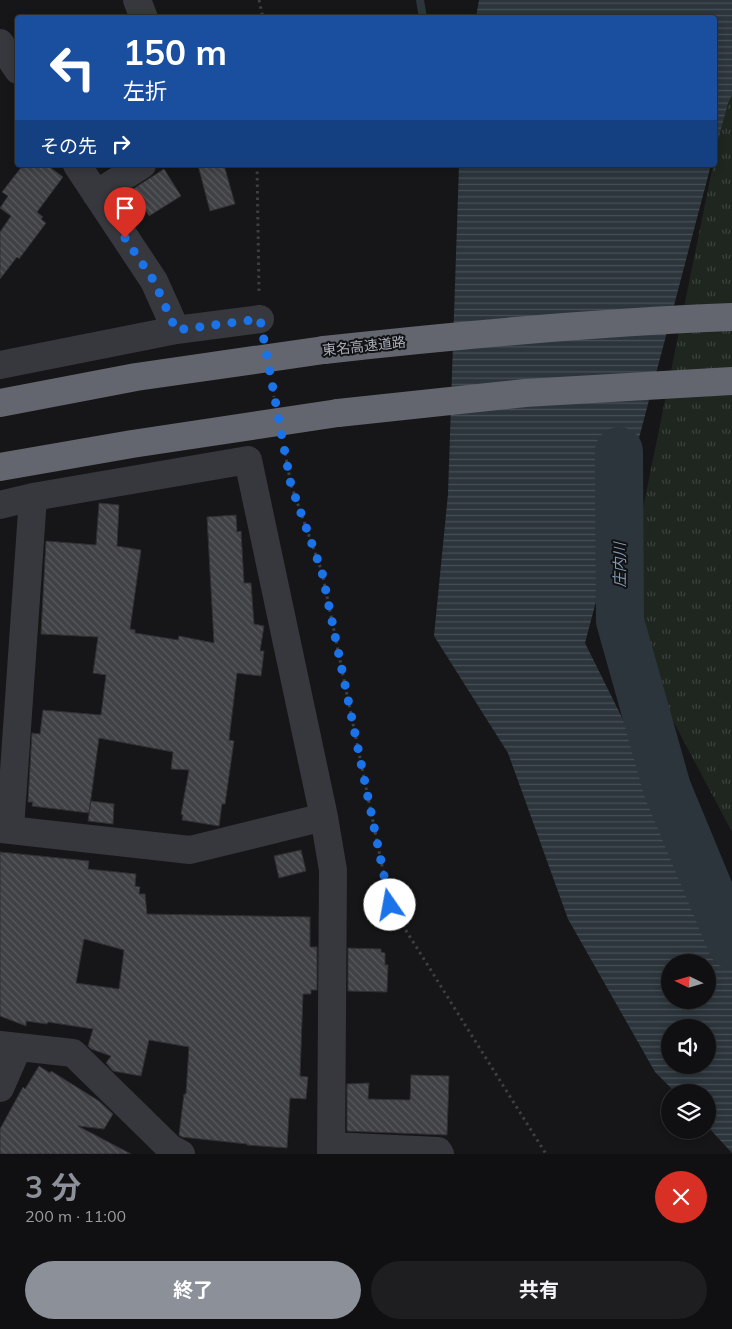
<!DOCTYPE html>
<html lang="ja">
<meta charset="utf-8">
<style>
:root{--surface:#101012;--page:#1e1e20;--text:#f1f3f6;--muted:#9c9d9f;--line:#303032;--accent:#8c9099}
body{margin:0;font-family:Mulish,"Noto Sans JP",sans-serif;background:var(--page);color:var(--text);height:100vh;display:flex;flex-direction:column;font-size:19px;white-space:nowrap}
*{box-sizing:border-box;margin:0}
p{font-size:16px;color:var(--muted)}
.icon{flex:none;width:28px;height:28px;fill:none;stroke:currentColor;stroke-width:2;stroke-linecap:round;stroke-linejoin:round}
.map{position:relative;height:1154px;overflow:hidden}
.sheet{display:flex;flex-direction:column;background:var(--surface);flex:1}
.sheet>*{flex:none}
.top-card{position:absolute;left:15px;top:15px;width:702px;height:152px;border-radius:5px;box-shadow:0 2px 8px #0003,0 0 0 1px var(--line);background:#1a4fa0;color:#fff;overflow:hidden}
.needle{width:32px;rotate:275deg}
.fabs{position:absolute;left:661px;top:954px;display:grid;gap:10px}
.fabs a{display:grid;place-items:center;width:55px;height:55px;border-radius:50%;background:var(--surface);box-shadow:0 2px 8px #0003,0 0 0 1px var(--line);font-size:25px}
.pin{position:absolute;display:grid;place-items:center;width:42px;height:42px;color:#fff;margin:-51px -21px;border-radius:50% 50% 50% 0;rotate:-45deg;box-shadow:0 0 5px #0007}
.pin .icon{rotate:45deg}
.me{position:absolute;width:55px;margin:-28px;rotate:348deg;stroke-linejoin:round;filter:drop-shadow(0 0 4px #0008)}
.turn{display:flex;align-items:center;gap:18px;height:105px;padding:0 25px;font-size:22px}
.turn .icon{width:65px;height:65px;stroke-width:2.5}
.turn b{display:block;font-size:35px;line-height:42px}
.then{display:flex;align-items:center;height:48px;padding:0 25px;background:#0003;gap:10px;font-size:19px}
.round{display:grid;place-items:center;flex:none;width:52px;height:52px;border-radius:26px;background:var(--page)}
.summary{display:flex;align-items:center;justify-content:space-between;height:85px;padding:0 25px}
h1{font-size:30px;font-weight:700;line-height:38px;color:var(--accent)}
.action{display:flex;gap:10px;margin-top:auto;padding:10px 25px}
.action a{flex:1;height:58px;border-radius:30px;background:var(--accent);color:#fff;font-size:20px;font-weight:700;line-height:58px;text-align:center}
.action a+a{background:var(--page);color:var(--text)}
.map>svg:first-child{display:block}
.grass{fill:url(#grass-tufts)}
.water{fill:url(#water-rules);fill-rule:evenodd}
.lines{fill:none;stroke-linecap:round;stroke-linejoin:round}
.stream{stroke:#2c353c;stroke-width:8}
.river{stroke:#2c353c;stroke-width:48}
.building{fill:url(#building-back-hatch);stroke:#303034;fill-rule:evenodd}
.path{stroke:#3d3f44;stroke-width:3;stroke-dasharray:2.5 4;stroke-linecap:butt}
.minor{stroke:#37383d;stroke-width:28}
.highway{stroke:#63666e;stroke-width:28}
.highway-bridge{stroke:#63666e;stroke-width:28}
.route{stroke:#1a73e8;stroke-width:9;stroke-dasharray:0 16.2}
.labels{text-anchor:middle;stroke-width:4;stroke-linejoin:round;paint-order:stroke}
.street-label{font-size:14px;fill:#a8adb8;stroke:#111113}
.water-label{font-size:15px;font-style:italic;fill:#7f9bb3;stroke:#111113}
</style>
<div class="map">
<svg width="732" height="1154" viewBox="0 0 732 1154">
<defs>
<pattern id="grass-tufts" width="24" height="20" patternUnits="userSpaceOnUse" patternTransform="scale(1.25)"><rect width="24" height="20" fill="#1e261f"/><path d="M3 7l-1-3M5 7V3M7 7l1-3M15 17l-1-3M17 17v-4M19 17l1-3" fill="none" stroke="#3c433d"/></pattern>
<pattern id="water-rules" width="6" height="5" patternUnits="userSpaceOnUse" patternTransform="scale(1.25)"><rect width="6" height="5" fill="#2c353c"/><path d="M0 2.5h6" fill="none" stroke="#485056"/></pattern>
<pattern id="building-back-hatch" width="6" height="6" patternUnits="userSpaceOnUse" patternTransform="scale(1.25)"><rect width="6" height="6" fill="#404145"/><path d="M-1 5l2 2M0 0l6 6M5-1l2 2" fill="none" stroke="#595a5e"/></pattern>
</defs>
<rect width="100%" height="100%" fill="#161618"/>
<path class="grass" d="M732 68V832L620 621 713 165H715V153Z"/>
<path class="water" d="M479 0H732V95L728 103 715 151V18L476 17Z
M459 165H711L585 643 645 764 732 883V1153L708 1127V1092H675L655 1072 568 919 508 753 434 636 448 494ZM670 962H708V1000H670ZM670 1028H708V1065H670Z"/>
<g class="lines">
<path class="stream" d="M420 0 423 18"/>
<path class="river" d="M619 451 620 621 667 788 732 945"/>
</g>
<path class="building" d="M23 165H47L63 177 37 212 43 217 41 219 46 223 19 259 17 257 0 279V232L11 216 0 208 8 196 2 192Z
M198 165H224L235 204 210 211Z
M164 169 181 196 149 216 133 189Z
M99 503 119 505 117 546 141 550 130 629 135 630V633L178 640 179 636 214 643 207 517 236 515 237 532 241 531 244 583H251L254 624 264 626 260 651H264L261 676 237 673 229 740 234 741 225 804H222L219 826 182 820 183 815 181 814 189 770 171 769 173 752 99 738 89 813 32 806 33 802H28L32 733 40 734 43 710 101 715 106 675 93 673 98 637 41 634 46 541 96 545Z
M91 801 114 804 113 824 88 821Z
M301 850 306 871 279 878 274 856Z
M0 852 89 861 88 869 136 874 135 886 140 887 139 894H145L147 914 310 917V947H317V990H311V994H303L300 1076 308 1077 306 1099 290 1098 287 1148 247 1145V1144L182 1137 179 1135 184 1094H186L189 1047 149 1040 141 1076 113 1071 106 1063 111 1056 91 1049 88 1046 93 1029 48 1022 47 1024 26 1021V1026L0 1016ZM84 939 124 950 119 989 76 983Z
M348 948 381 949V952L385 953V965H388L387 992 348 991Z
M39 1066 50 1073 51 1071 99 1101 113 1114 104 1129 78 1126 131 1154H0V1129L23 1087 25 1089Z
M411 1075 449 1076 447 1135 347 1131V1084L369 1083 368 1099 410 1100Z"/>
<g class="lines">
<path class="path" d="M259 0 263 18
M257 165 259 293
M272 383 274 397
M284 447 291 485 322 572 390 905 546 1154"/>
<path class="minor" d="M137 0 144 18
M0 43 18 70
M77 165 154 281 176 330
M96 194 142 165
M0 365 176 330 260 319
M0 505 33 497 248 460 324 817 333 870 331 1154
M0 829 190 850 324 817
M10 829 33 497
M0 1045 73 1053 170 1148 181 1154
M0 1088 18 1047
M331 1146 438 1151 440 1154"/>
<path class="highway" d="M324 350C460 335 596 322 732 317
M338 413 525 393 732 381"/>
<path class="highway-bridge" d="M0 403 136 377 324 350
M0 467 132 444 338 413"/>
</g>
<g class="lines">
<path class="route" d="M125 238 154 281 176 330 260 319 291 485 322 572 390 905"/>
</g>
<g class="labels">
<g class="street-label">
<text transform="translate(364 346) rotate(-6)" y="5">東名高速道路</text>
</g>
<g class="water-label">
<text transform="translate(620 565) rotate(-90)" y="5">庄内川</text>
</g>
</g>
</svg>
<div class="fabs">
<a><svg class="needle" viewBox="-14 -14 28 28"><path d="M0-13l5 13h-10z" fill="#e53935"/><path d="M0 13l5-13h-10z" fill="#9c9d9f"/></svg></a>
<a><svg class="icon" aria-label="sound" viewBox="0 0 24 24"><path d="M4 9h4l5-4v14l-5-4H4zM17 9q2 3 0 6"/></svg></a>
<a><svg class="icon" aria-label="layers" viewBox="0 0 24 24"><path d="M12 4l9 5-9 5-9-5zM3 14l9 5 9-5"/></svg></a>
</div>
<div class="pin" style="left:125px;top:238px;background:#d93025"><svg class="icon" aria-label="arrive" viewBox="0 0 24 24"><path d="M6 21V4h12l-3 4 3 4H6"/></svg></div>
<svg class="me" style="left:390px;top:905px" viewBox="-20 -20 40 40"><circle r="19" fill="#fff"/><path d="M0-13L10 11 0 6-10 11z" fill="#1a73e8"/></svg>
<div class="top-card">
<div class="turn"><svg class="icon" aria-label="left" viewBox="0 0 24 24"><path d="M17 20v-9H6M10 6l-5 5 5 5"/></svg><div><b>150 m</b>左折</div></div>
<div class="then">その先<svg class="icon" aria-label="right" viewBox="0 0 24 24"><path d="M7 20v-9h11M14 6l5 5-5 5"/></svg></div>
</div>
</div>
<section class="sheet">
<div class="summary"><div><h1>3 分</h1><p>200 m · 11:00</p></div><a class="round" style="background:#d93025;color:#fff"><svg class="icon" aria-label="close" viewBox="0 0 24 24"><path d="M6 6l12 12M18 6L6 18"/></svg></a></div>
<div class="action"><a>終了</a><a>共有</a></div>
</section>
